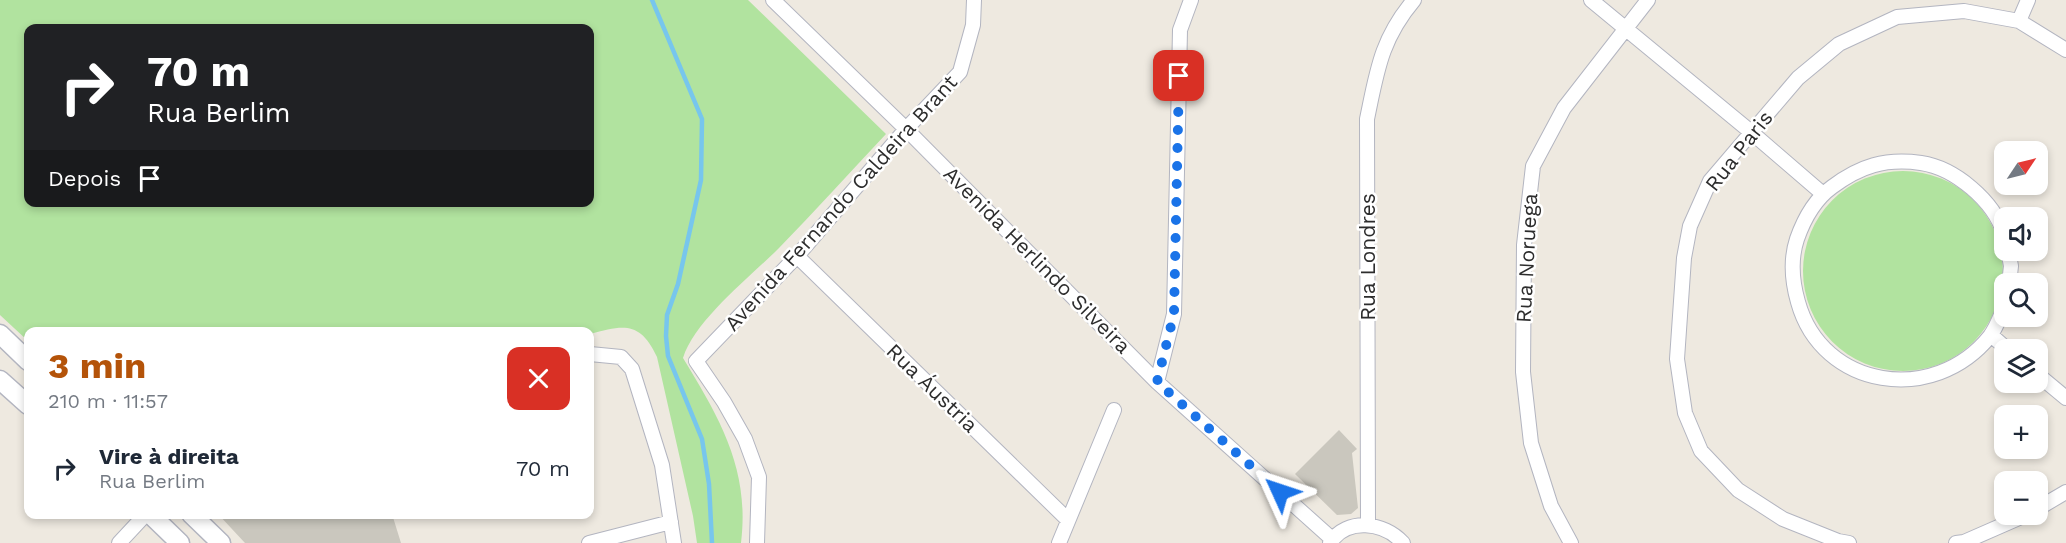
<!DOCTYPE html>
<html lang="pt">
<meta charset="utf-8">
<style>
:root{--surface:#fff;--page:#f2f2f3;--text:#1f2937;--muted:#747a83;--accent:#b45309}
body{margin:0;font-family:"Work Sans",sans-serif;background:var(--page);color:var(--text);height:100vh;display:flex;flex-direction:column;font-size:22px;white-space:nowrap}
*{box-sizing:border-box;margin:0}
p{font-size:20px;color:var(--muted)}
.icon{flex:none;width:33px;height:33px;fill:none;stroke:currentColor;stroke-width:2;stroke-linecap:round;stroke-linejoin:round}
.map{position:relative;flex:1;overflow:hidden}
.drawer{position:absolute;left:24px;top:327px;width:570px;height:192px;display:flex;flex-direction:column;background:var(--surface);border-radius:12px;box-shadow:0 3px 9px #0003}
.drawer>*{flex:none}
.guide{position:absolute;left:24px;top:24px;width:570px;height:183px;border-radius:12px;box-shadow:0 3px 9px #0003;background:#202124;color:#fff;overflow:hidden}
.needle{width:39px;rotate:55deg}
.fabs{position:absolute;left:1994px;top:141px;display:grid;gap:12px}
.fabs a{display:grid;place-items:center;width:54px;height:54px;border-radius:12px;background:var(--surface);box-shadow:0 3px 9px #0003;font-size:30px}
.pin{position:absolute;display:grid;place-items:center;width:51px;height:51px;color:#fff;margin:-26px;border-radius:12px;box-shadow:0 3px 9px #0006}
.me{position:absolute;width:66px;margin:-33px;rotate:312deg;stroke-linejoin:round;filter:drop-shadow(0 0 4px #0008)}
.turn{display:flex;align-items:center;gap:21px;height:126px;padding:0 24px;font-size:27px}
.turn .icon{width:78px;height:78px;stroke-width:2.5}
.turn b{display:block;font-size:42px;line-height:51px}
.then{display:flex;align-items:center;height:57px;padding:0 24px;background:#0003;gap:12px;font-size:22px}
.round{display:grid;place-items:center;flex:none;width:63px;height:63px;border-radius:12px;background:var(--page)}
.head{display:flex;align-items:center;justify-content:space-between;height:102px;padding:0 24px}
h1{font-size:36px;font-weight:700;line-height:45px;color:var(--accent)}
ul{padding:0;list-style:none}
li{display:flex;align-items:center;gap:18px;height:78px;padding:0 24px}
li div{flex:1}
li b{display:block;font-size:22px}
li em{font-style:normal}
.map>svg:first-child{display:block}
.green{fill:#b1e39f;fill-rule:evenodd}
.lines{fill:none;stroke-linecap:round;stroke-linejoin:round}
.stream{stroke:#77c6ed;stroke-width:4.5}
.building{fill:#cac7be}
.minor-casing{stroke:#b3b5c0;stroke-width:16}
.tertiary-casing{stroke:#b3b5c0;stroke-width:21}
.minor{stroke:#fff;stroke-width:14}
.tertiary{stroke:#fff;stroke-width:18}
.route{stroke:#1a73e8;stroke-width:10;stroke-dasharray:0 18}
.labels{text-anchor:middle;stroke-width:5;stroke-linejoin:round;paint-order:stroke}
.street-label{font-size:21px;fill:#2d2d2d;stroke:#fff}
</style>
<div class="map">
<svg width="2066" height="543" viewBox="0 0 2066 543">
<rect width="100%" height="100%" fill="#eee9e0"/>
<path class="green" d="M0 0H748L886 134C850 172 815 211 779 248 750 277 695 320 683 358 720 419 750 469 741 543H697L693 516 657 357C640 321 624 325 590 334V332H28V341L0 315ZM28 28H590V202H28Z
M1803 271a100 100 0 1 1 200 0a100 100 0 1 1-200 0Z"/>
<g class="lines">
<path class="stream" d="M652 0 702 119 701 180 678 284 667 315 666 336 668 356 702 439 709 484 712 543"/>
</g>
<path class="building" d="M1339 430 1357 449 1352 453 1358 508 1351 514 1337 515 1295 474Z
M218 514H392L401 543H245Z"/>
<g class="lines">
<g class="minor-casing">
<path id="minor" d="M773 0 906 129 1157 382 1332 539
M1591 0 1751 132 1823 194
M2019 21 2028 0
M2004 234C1994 201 1955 168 1921 163 1885 158 1860 166 1832 187 1814 200 1804 219 1797 239 1790 260 1792 281 1798 302 1822 389 1934 406 1990 336 1996 328 2000 317 2004 308
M2008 250 2011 266 2009 284
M797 256 1068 520
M1991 335 2008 350
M590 354 621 357 632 369 662 465 674 543
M2037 374 2066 398
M1157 382 1174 314 1180 30 1191 0
M2037 509 2066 492
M1368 525 1367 119C1377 71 1381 39 1414 0
M119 543 146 514
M589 543 671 522
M757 543 759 477 745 439 724 402 696 361 797 256 906 129 960 72 973 25 974 0
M1059 543 1114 410
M1330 543C1347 517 1384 522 1403 543
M1571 543 1551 506 1531 443 1523 372 1524 245 1533 166 1564 108 1648 0
M1849 543 1838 541 1783 519 1738 490 1701 451 1685 413 1677 359 1684 258 1690 226 1710 181 1798 78 1839 44 1897 17 1964 11 2019 21 2066 50
M1956 543 1964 542 2028 514"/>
</g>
<g class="tertiary-casing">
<path id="tertiary" d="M0 334 28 361
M0 380 28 405
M150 514 180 543
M191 514 221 543"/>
</g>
<use href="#minor" class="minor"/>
<use href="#tertiary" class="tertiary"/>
</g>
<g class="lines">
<path class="route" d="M1179 76 1174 314 1157 382 1280 492"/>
</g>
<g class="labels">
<g class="street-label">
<text transform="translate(1739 151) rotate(-52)" y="7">Rua Paris</text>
<text transform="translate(841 203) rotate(-48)" y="7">Avenida Fernando Caldeira Brant</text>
<text transform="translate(1368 257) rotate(-90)" y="7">Rua Londres</text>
<text transform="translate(1527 258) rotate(-87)" y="7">Rua Noruega</text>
<text transform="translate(1037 260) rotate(45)" y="7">Avenida Herlindo Silveira</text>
<text transform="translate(932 388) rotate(44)" y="7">Rua Áustria</text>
</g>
</g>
</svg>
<div class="fabs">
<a><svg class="needle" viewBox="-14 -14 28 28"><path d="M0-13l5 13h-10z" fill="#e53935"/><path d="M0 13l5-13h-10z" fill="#747a83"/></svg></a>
<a><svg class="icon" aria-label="sound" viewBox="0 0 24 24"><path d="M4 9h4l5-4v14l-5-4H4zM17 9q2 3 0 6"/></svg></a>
<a><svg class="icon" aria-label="search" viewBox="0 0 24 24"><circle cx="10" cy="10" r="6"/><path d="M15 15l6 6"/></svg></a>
<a><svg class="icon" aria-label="layers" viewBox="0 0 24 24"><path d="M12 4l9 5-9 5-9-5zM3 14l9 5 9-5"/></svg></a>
<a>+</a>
<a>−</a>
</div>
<div class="pin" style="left:1179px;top:76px;background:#d93025"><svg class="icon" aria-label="arrive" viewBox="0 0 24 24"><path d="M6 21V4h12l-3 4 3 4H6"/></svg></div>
<svg class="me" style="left:1280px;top:492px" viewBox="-20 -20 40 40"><path d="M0-17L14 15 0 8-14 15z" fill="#1a73e8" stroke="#fff" stroke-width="4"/></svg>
<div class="guide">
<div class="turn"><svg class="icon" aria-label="right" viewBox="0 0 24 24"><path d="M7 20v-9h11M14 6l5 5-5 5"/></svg><div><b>70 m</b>Rua Berlim</div></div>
<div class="then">Depois<svg class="icon" aria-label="arrive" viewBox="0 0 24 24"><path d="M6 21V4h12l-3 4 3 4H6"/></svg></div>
</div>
<section class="drawer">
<div class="head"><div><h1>3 min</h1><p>210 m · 11:57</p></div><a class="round" style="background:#d93025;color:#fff"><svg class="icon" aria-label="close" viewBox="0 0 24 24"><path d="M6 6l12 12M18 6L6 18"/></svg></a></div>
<ul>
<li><svg class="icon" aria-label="right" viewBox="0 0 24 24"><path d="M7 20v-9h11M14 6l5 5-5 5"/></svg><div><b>Vire à direita</b><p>Rua Berlim</p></div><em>70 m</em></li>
</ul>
</section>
</div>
